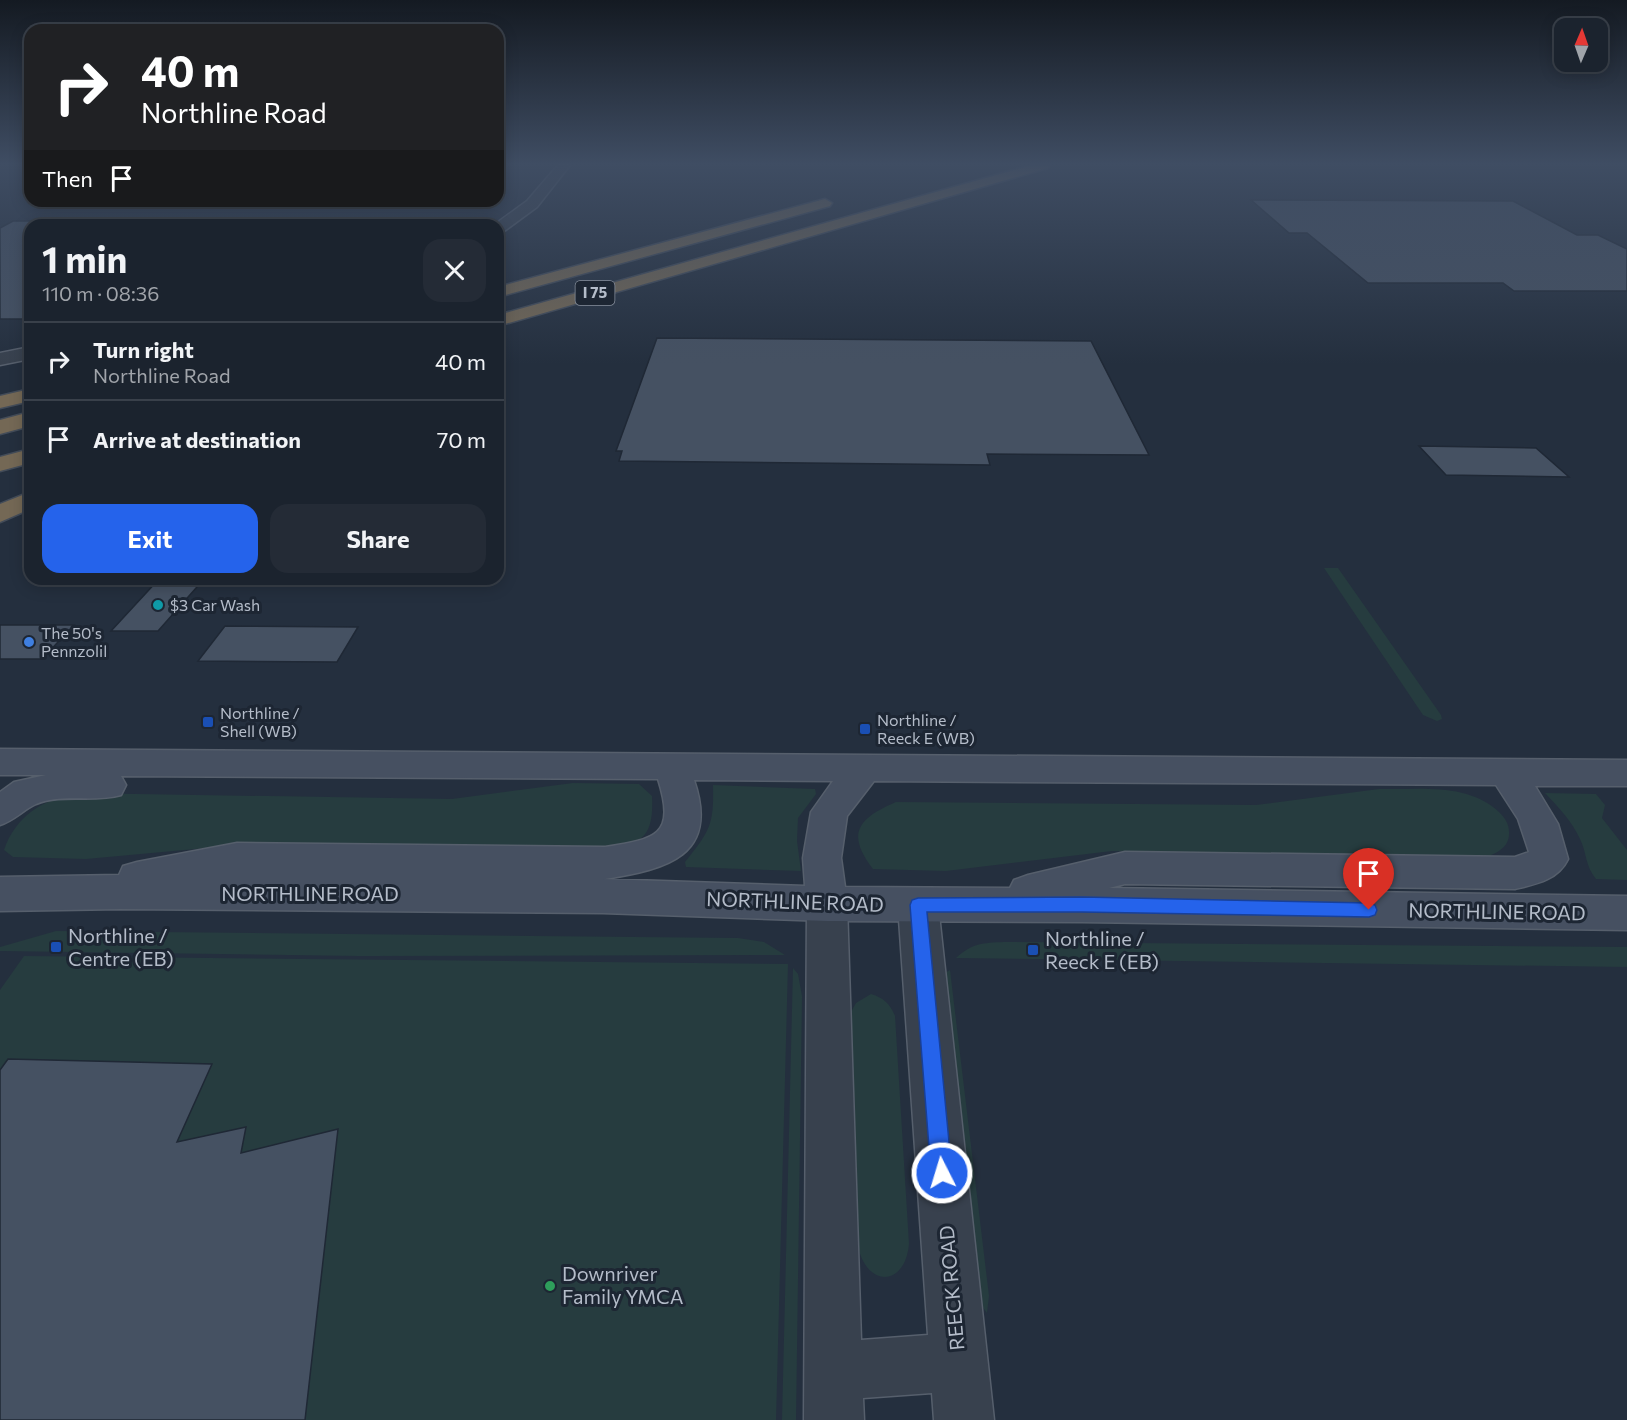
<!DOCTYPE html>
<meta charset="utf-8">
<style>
:root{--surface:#1b232e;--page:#242b36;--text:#f1f3f6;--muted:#a0a4aa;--line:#39404a;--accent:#2563eb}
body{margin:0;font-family:Commissioner,sans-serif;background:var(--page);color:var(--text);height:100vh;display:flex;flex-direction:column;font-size:22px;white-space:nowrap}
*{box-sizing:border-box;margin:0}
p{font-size:20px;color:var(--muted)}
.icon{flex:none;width:33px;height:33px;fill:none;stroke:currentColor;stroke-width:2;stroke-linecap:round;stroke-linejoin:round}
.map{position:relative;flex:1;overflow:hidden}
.drawer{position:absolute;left:24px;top:219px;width:480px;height:366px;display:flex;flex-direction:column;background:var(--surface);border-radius:18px;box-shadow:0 3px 15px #0003,0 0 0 2px var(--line)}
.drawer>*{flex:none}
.top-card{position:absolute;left:24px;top:24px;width:480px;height:183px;border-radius:18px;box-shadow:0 3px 15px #0003,0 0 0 2px var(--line);background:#202124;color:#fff;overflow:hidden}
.needle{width:39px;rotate:2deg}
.tools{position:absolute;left:1554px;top:18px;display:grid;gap:12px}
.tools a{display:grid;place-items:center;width:54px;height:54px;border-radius:12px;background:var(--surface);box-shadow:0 3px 15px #0003,0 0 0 2px var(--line);font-size:30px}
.pin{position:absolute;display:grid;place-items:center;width:51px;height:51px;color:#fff;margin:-62px -26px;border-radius:50% 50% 50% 0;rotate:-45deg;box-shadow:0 0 6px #0007}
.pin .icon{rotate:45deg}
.me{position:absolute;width:66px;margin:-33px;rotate:355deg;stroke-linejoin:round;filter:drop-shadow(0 0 4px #0008)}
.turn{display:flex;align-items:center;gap:21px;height:126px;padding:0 18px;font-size:27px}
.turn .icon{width:78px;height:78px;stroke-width:2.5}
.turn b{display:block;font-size:42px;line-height:51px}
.then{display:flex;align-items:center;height:57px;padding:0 18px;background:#0003;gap:12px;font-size:22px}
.round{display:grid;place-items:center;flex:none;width:63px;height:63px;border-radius:18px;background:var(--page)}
.overview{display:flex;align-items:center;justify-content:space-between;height:102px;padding:0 18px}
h1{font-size:36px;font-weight:700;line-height:45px}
.cta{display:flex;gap:12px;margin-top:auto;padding:12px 18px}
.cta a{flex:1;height:69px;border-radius:18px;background:var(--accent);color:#fff;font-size:24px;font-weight:700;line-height:69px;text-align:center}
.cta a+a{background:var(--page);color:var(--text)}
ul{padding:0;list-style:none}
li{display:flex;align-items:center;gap:18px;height:78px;padding:0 18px;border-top:2px solid var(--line)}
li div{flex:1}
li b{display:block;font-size:22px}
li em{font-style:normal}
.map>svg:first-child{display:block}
.green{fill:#263c3f}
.building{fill:#455162;stroke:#1f2835;stroke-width:1.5}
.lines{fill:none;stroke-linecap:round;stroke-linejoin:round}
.tertiary-casing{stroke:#565f6c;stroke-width:3}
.secondary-casing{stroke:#565f6c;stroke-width:3}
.motorway-casing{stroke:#434c59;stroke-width:3}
.tertiary{fill:#38414e;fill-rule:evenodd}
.secondary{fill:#465061;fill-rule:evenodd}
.motorway{fill:#746855;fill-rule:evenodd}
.route{fill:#2563eb;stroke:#184099;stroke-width:1.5}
.culture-dot{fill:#0f9aa8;stroke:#1d2633;stroke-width:2}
.shop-dot{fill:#3f7fe0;stroke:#1d2633;stroke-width:2}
.transit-dot{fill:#1a4fb4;stroke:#1d2633;stroke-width:2}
.leisure-dot{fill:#2e9e5b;stroke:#1d2633;stroke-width:2}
.labels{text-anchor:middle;stroke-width:6;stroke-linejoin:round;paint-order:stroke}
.shield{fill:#1d2633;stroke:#878f9c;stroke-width:1.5}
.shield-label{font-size:15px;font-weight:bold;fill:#b4bcc9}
.poi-label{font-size:16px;fill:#b4bcc9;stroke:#1d2633;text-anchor:start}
.near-street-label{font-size:20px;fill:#b4bcc9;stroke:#1d2633}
.near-poi-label{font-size:20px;fill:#b4bcc9;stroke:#1d2633;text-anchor:start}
</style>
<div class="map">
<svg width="1627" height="1420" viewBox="0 0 1627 1420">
<rect width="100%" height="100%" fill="#242f3e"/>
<path class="green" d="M1324 568H1338L1441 715 1442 719 1437 721 1423 715Z
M573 783 639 784 652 796C654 837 643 843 605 852L228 846 86 859 13 857 4 850C16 816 41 801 75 793L452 799Z
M713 785 815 789 816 794 798 818 797 841 801 871 686 867 685 862C710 831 714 825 713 785Z
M1379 789C1419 790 1467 782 1499 812 1505 818 1509 824 1509 832 1510 849 1494 854 1482 859L1112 851 946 871 873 869C845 833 859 818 896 802L1256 805Z
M1545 793 1596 794 1605 805 1602 818 1627 850V880L1596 879C1585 866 1587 853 1580 839 1572 821 1558 807 1545 793Z
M56 931 738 938 764 942 785 955 359 956 0 951V947Z
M1004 942 1627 947V967L956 958C973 943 982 943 1004 942Z
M24 956 788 964 776 1420H305L241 1153 246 1127 177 1142 212 1064 8 1059 0 1070V990Z
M793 968 798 974 802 996 796 1420H782Z
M950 970 989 1296 987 1313 979 1302 945 973Z
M871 994C884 998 890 1004 895 1016L909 1244C905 1288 866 1287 858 1246L851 1012 856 1003Z"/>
<path class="building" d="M1251 200 1513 201 1577 235H1598L1627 249V291H1514L1503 283H1368L1307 233H1289Z
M13 221H30V319H0V228Z
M657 338 1091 341 1149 455 987 454 990 465 619 461 622 451H616Z
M1419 446 1536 448 1569 477 1446 475Z
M159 579H204L158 631H111Z
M0 625H74L42 659H0Z
M225 626 358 627 337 662 198 661Z
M8 1059 212 1064 177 1142 246 1127 241 1153 338 1129 305 1420H0V1070Z"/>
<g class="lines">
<g class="tertiary-casing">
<path id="tertiary" d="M558 165H570L537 207 503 232 498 233V225H494L527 201Z
M30 347V359L0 365V353Z
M827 887 841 892 847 904 861 1340 928 1335 898 905 904 893 918 888 932 893 938 905 994 1420H934L932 1393 863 1398 864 1420H804L807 904 813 892Z"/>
</g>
<g class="secondary-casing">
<path id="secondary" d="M0 749 1627 760V786H1535L1558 824 1568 859C1558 880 1536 884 1515 889L1125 884 1109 888 1627 896V930L1082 922 827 921 603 913 121 909 0 911V877L119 875 123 866 137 862 237 843 605 847C656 839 676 836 658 779L121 776 126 785 121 795C94 803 62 793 36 804 23 810 15 820 0 825V792L14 782 46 775H0ZM694 780 833 781 811 812 803 858 805 886 603 879 230 876 605 879C667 869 720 856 694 780ZM874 781 1496 785 1518 819 1529 852 1515 857 1125 852 1028 875 1014 880 1010 888 845 887 841 858 847 816Z"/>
</g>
<g class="motorway-casing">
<path id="motorway" d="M1032 165H1050L1048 168 498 326V315Z
M825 199 832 203 830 206 498 297V287Z
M30 389V401L0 408V396Z
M30 412V426L0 434V420Z
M30 449V463L0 471V457Z
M30 492V509L0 522V504Z"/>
</g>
<use href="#tertiary" class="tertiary"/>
<use href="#secondary" class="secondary"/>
<use href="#motorway" class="motorway"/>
</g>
<linearGradient id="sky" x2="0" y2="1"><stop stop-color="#141a22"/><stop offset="0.45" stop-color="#3f4d63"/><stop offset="1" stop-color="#3f4d63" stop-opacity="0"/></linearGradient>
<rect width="1627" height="364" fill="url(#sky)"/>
<path class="route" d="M1082 897 1369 903 1375 905 1377 910 1375 915 1369 917 1082 912H927L952 1173 949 1180 942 1183 934 1180 931 1173 910 905 912 900 918 898Z"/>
<circle class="culture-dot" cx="158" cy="605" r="6"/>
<circle class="shop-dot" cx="29" cy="642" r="6"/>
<g class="transit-dot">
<rect x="202" y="716" width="12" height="12" rx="3"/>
<rect x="859" y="723" width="12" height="12" rx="3"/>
<rect x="50" y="941" width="12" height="12" rx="3"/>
<rect x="1027" y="944" width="12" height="12" rx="3"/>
</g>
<circle class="leisure-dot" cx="550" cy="1286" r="6"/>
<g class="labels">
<rect class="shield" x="575.5" y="281" width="39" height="24" rx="4.5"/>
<g class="shield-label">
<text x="595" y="298">I 75</text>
</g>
<g class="poi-label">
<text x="170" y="611">$3 Car Wash</text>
<text x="41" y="639">The 50's<tspan x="41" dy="18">Pennzolil</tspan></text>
<text x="220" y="719">Northline /<tspan x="220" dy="18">Shell (WB)</tspan></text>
<text x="877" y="726">Northline /<tspan x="877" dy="18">Reeck E (WB)</tspan></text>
</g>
<g class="near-street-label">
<text x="310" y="901">NORTHLINE ROAD</text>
<text transform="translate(795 902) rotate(2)" y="7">NORTHLINE ROAD</text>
<text transform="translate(1497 912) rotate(1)" y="7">NORTHLINE ROAD</text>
<text transform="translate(952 1288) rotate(-95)" y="7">REECK ROAD</text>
</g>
<g class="near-poi-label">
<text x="68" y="943">Northline /<tspan x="68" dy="23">Centre (EB)</tspan></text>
<text x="1045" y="946">Northline /<tspan x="1045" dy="23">Reeck E (EB)</tspan></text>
<text x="562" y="1281">Downriver<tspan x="562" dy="23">Family YMCA</tspan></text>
</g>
</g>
</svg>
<div class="tools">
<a><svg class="needle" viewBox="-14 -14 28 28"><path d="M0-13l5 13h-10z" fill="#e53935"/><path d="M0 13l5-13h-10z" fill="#a0a4aa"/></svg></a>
</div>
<div class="pin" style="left:1369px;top:910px;background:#d93025"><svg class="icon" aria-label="arrive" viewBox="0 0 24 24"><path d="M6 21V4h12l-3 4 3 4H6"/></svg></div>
<svg class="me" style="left:942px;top:1173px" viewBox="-20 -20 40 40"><circle r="17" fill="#2563eb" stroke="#fff" stroke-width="3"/><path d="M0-11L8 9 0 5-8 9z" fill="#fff"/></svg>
<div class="top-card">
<div class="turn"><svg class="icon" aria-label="right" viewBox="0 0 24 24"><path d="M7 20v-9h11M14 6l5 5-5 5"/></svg><div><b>40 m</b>Northline Road</div></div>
<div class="then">Then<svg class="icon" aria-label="arrive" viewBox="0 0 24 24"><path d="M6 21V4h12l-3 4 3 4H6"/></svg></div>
</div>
<section class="drawer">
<div class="overview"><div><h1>1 min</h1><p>110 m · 08:36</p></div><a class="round"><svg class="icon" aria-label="close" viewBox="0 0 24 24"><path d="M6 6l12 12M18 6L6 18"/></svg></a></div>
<ul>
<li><svg class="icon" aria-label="right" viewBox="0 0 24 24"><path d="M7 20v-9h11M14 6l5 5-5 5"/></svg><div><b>Turn right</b><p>Northline Road</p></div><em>40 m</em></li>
<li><svg class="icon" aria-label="arrive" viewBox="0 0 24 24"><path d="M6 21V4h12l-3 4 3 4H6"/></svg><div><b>Arrive at destination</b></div><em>70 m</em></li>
</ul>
<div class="cta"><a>Exit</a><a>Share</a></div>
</section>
</div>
